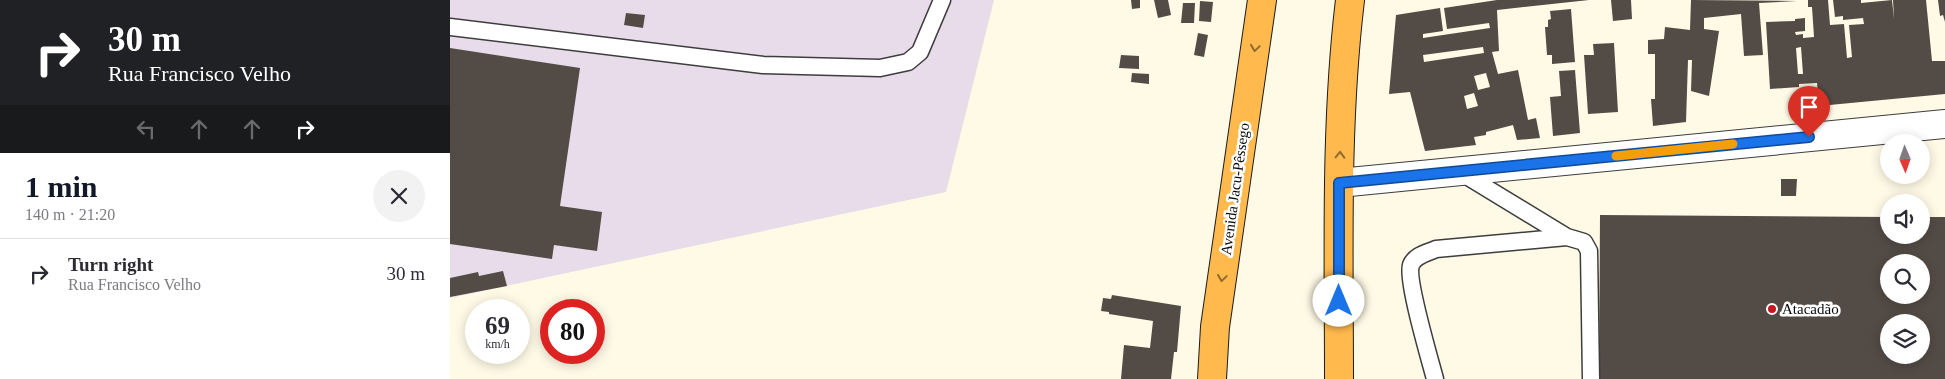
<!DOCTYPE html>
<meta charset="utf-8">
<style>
:root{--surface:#fff;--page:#f2f2f3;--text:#2b2b33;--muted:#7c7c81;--line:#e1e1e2;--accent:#111827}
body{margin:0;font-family:Georgia,serif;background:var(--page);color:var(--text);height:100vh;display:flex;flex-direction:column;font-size:19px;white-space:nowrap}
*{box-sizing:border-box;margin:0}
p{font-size:16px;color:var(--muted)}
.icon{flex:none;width:28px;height:28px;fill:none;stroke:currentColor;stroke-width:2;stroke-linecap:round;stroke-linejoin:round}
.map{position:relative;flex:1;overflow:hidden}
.sheet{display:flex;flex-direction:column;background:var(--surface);width:450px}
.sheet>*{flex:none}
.top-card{background:#202124;color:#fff;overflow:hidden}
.needle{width:32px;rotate:178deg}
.tools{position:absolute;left:1430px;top:134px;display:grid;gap:10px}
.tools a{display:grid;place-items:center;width:50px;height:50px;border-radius:50%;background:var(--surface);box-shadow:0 2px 12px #0003;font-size:25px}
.speed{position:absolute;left:15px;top:299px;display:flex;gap:10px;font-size:25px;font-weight:700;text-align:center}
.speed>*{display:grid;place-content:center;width:65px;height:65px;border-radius:50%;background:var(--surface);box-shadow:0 2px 12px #0003;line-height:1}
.speed small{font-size:12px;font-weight:400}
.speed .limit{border:8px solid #d22;background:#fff;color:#111}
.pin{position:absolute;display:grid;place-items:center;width:42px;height:42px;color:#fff;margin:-51px -21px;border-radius:50% 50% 50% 0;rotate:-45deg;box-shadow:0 0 5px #0007}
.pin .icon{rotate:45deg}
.me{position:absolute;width:55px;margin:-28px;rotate:0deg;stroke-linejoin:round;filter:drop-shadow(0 0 4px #0008)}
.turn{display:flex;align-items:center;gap:18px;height:105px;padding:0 25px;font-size:22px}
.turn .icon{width:65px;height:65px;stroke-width:2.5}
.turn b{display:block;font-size:35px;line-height:42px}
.lanes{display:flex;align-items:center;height:48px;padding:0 25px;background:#0003;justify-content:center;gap:25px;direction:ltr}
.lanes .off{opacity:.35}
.round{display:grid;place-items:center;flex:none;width:52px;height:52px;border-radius:26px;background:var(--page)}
.summary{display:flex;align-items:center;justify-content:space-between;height:85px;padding:0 25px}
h1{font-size:30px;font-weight:700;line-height:38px;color:var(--accent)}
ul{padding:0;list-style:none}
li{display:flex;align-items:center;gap:15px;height:70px;padding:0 25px;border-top:1px solid var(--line)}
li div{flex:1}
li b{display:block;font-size:19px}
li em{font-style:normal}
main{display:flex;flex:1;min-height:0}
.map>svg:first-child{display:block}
.industrial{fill:#e9dcea}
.building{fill:#534b45;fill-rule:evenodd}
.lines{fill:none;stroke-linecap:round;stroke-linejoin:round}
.service-casing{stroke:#3d3d3d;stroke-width:19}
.minor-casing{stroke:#3d3d3d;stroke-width:30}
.trunk-casing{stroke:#1b1b1b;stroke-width:30}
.service{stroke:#fff;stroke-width:16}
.minor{stroke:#fff;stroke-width:28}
.trunk{stroke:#ffb94d;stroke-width:28}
.oneway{stroke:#916a2f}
.route-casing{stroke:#114b97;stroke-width:12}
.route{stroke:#1a73e8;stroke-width:9}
.slow{stroke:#f59e0b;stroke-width:9}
.poi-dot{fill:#c4171e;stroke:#fff;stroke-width:2}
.labels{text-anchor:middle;stroke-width:5;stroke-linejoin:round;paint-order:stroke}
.street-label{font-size:15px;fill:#0a0a0a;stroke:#fff}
.poi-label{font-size:15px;fill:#0a0a0a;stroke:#fff;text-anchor:start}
</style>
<main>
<section class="sheet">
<div class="top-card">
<div class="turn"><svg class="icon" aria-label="right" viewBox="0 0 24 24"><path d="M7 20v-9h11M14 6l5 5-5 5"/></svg><div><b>30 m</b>Rua Francisco Velho</div></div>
<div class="lanes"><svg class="icon off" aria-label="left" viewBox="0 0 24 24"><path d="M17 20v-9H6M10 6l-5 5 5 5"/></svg><svg class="icon off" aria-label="ahead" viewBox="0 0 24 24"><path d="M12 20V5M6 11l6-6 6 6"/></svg><svg class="icon off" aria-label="ahead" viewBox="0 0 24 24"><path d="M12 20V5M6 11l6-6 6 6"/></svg><svg class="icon" aria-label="right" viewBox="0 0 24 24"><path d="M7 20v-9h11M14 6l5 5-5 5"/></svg></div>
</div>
<div class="summary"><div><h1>1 min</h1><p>140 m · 21:20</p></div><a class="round"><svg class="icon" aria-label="close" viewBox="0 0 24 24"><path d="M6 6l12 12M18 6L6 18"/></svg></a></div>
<ul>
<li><svg class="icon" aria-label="right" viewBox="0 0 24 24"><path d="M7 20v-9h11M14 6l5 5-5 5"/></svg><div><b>Turn right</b><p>Rua Francisco Velho</p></div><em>30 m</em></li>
</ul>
</section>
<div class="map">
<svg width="1495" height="379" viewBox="0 0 1495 379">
<rect width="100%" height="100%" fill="#fffae6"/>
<path class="industrial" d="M0 0H544L496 192 0 298Z"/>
<path class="building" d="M681 0H690V8L682 9Z
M704 0H718L721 15 708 18Z
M1047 0H1139L1047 10 1049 51 1042 52 1048 74 1068 70 1078 120 1086 118 1090 138 1067 140 1063 125 1036 132V135L1024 137 1026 145 975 151 960 92 939 94 946 15 990 8 993 31 973 34V38L1040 28 1039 23 997 29 994 8ZM1033 47 1034 53 974 62 973 55ZM1036 73 1040 87 1028 90 1024 76ZM1024 93 1028 106 1017 109 1014 96Z
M1161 0H1181L1182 19 1163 21Z
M1241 0 1347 1 1309 3 1313 55 1294 56 1291 14 1254 18V29L1269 31 1259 96 1241 91 1242 60H1238L1236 122 1203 126 1201 99H1205V54H1198V40L1214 39 1215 27 1240 30Z
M1358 0H1378L1380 25 1394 24 1397 58 1402 57 1399 25 1414 24 1413 18 1393 20V16L1385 17 1383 0H1411V3L1442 0 1444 19 1443 0H1476L1482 61H1495V94L1369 106 1367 83 1349 84V87L1320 89 1316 22 1345 21V19L1355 18V31L1345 32 1346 35 1353 34V38L1364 37 1362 7H1358ZM1351 47 1353 74H1348L1346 48Z
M1488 0H1495V22L1493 15 1490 16Z
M750 1 763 2 761 22 749 21Z
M733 3H745L744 23H731Z
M1121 9 1125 62 1102 64V55H1097L1095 27H1098V20L1101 19 1100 11Z
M176 13 195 15 193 28 174 25Z
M748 33 758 35 754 57 744 55Z
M1164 43 1168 112 1138 114 1134 55H1144L1143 44Z
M0 48 130 68 110 206 152 212 147 251 104 245 102 259 0 244Z
M671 55 689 56V69L669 68Z
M1125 70 1130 133 1103 136 1100 97 1111 96 1109 71Z
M682 73 699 74V84L681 82Z
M1331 179H1347L1346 196H1331Z
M1150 215 1439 217V235H1471V217H1495V379H1149ZM1439 262H1471V295H1439ZM1439 322H1471V355H1439Z
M53 271 57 286 0 297V278L28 272 29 276Z
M662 295 731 306 727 352H724L721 379H671L674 345 700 348 703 321 659 314V312L651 311 653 298 661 299Z"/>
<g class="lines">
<g class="service-casing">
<path id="service" d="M0 27 313 65 430 68 458 62 470 52 492 0
M1010 172 1117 237
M985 379C980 360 956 279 961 265 965 255 977 253 986 249L1117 237 1134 242 1139 251 1141 379"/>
</g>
<g class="minor-casing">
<path id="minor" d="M889 183 1495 124"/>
</g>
<g class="trunk-casing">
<path id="trunk" d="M762 379 765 327 812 0
M889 379C889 253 885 125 900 0"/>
</g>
<use href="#service" class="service"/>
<use href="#minor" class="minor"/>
<use href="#trunk" class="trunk"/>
</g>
<defs><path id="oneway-chevron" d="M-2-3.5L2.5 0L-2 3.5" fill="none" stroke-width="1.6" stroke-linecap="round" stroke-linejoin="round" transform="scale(1.25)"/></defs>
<g class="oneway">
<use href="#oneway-chevron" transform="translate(805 48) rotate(98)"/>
<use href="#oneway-chevron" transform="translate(890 155) rotate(-88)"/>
<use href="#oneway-chevron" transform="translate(772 278) rotate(98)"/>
</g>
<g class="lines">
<g class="route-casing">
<path id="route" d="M889 301V183L1359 137"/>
</g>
<use href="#route" class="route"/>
<path class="slow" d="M1166 156 1283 144"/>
</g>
<circle class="poi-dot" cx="1322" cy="309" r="5"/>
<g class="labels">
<g class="street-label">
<text transform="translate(785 189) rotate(-82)" y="5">Avenida Jacu-Pêssego</text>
</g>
<g class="poi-label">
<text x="1332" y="314">Atacadão</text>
</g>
</g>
</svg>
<div class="tools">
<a><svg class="needle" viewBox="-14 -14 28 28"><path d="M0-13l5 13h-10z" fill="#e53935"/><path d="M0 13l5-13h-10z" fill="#7c7c81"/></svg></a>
<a><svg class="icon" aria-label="sound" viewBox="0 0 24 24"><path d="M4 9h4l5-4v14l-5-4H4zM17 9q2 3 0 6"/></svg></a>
<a><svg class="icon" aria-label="search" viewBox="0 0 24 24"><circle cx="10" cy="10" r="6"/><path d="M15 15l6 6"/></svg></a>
<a><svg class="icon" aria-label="layers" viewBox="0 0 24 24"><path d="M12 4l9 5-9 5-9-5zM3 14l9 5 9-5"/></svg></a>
</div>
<div class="speed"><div>69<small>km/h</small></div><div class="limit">80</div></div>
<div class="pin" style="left:1359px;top:137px;background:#d93025"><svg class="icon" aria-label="arrive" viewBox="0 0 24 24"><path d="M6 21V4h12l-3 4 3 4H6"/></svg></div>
<svg class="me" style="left:889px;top:301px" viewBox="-20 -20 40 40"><circle r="19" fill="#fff"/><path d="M0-13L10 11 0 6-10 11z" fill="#1a73e8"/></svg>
</div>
</main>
